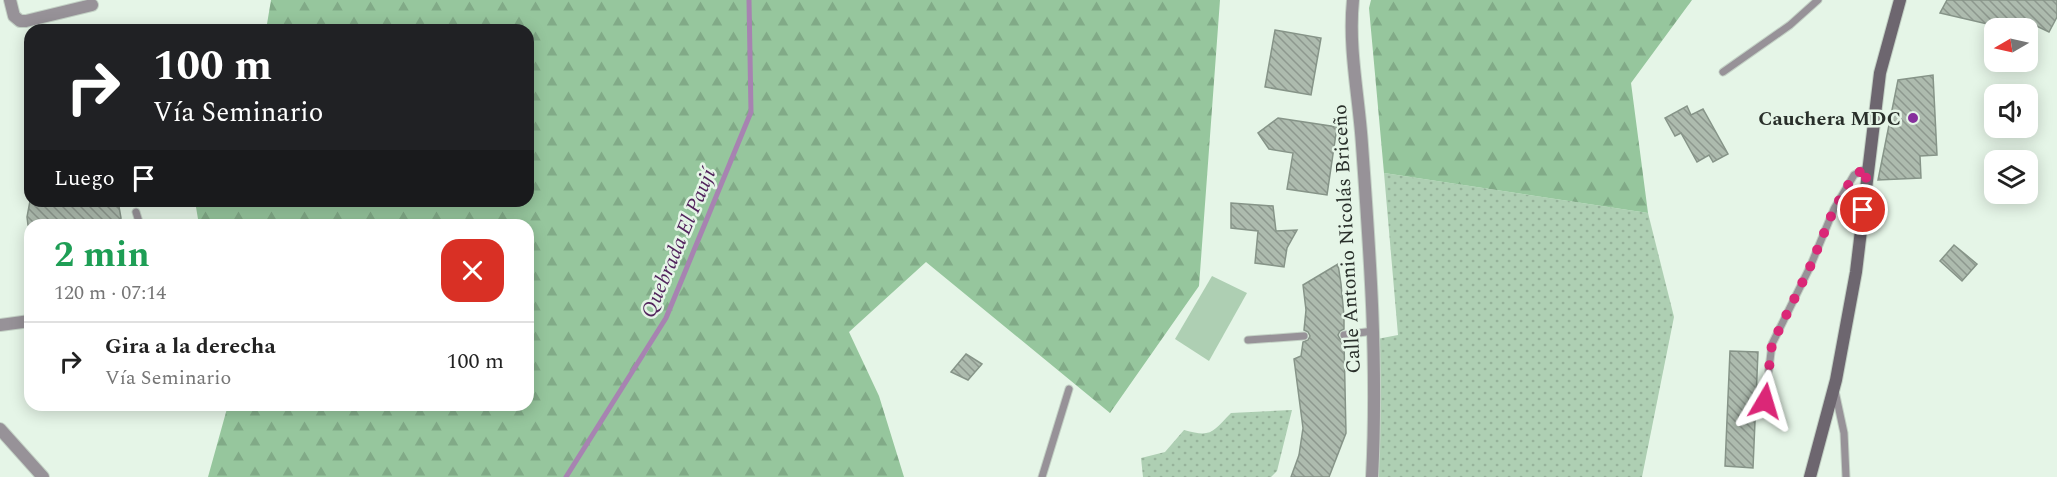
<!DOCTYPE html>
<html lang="es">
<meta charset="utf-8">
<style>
:root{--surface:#fff;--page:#f6f6f6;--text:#222;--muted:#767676;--line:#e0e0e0}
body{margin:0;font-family:Spectral,serif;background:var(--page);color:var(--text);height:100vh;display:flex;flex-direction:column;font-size:22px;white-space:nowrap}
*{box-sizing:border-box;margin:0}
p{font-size:20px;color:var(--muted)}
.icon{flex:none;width:33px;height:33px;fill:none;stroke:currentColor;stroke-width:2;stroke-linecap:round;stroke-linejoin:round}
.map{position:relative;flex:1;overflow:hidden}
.details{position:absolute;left:24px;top:219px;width:510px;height:192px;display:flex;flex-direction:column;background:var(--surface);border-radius:18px;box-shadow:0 3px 15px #0003}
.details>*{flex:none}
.guide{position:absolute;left:24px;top:24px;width:510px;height:183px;border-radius:18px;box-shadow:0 3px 15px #0003;background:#202124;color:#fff;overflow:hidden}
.needle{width:39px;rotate:261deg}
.fabs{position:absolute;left:1984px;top:18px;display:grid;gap:12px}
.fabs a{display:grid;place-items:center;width:54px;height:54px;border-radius:12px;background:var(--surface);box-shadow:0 3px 15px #0003;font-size:30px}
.pin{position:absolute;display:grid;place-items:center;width:51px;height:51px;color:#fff;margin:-26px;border:3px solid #fff;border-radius:50%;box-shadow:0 2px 6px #0007}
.me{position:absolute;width:66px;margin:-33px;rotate:7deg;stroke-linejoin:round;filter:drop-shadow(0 0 4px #0008)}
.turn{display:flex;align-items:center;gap:21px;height:126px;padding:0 30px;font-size:27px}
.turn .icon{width:78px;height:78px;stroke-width:2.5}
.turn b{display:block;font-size:42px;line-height:51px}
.then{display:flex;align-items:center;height:57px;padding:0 30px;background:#0003;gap:12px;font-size:22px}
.round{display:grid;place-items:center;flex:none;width:63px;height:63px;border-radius:18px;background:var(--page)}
.overview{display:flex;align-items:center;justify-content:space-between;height:102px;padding:0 30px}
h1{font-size:36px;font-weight:700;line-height:45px;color:#1e9e55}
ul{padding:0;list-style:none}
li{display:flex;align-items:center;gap:18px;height:78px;padding:0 30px;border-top:2px solid var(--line)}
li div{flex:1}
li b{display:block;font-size:22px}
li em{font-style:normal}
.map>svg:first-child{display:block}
.grass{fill:url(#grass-dots)}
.forest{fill:url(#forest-firs)}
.green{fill:#aecfb3}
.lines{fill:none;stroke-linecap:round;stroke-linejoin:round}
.stream{stroke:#a783b1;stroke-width:5}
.building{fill:url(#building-back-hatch);stroke:#869488;stroke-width:1.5}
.service-casing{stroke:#c3d1c5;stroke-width:9}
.minor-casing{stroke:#c3d1c5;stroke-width:14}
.secondary-casing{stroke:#c3d1c5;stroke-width:14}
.service{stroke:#979298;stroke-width:7}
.minor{stroke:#979298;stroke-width:12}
.secondary{stroke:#6d666f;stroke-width:12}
.route{stroke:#db2777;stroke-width:10;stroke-dasharray:0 18}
.poi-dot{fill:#862f9c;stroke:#e5f5e7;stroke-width:2}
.labels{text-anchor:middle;stroke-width:5;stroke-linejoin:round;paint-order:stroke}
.poi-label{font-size:20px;font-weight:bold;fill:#292f2a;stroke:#e5f5e7;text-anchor:end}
.street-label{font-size:20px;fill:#292f2a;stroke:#e5f5e7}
.water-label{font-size:21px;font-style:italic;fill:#52245d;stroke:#e5f5e7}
</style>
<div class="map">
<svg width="2057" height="477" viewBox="0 0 2057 477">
<defs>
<pattern id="grass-dots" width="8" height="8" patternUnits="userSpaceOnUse" patternTransform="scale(1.5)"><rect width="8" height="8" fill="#aecfb3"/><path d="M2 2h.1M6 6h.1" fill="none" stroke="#96b29a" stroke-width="1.8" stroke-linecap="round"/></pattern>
<pattern id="forest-firs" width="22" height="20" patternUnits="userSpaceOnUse" patternTransform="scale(1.5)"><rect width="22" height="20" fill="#96c69d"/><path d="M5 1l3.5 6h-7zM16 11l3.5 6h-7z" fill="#81aa87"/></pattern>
<pattern id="building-back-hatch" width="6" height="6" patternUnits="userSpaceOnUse" patternTransform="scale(1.5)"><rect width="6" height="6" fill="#adbbae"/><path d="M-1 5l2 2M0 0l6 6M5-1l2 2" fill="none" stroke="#8d988e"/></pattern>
</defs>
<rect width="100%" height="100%" fill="#e5f5e7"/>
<path class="grass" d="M1384 173 1648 213 1674 317 1642 477H1378L1377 339 1398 335Z
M1292 410 1277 471 1271 477H1143L1141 458 1165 452 1184 430C1212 438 1212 432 1231 413Z"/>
<path class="forest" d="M271 0H1220L1199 286 1110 413 926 262 849 332 879 396 904 477H208L228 405H528V225H199L195 201H528V30H266Z
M1371 0H1692L1631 83 1648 213 1384 173 1369 8Z"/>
<path class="green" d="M1212 276 1247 293 1209 361 1175 339Z"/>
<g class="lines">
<path class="stream" d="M566 477 666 318 751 112 749 0"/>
</g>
<path class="building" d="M1947 0H2057V17L2049 32 2022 19 2019 24 2010 20 1996 26 1940 13Z
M1275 30 1321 38 1311 95 1265 87Z
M1933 75 1937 155 1920 156 1921 178 1878 180 1898 80Z
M1687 106 1691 115 1703 109 1728 154 1713 162 1709 155 1697 162 1681 133 1675 136 1665 118Z
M1278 118 1337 127 1327 195 1287 189 1293 153 1269 149 1258 133Z
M30 201H118L121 218 120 225H28L27 217Z
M1231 203 1273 206 1276 231 1297 230 1287 248 1284 267 1255 263 1258 231 1231 228Z
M1954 245 1977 264 1962 281 1940 261Z
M1338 264 1341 284 1344 316V329L1340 331 1338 335 1340 339 1344 341 1346 433 1329 477H1291L1299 455 1303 428 1294 359 1301 356 1303 342 1308 340 1310 336 1308 332 1304 330 1306 310 1303 285Z
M1730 351 1758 352 1753 468 1725 466Z
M966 354 982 364 968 380 951 372Z"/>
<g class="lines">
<g class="service-casing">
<path id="service" d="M1723 72 1790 25 1818 0
M136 212 140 225
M1344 335 1373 331
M1248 340 1304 336
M1835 391 1844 433 1846 477
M1765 401 1772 344 1810 267 1834 209 1854 175 1867 168
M1042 477 1069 389"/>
</g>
<g class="minor-casing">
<path id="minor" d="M10 0 14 16 20 21H26L92 5
M1353 0C1348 48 1359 97 1362 145 1370 255 1378 366 1372 477
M0 325 30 321
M0 429 43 477"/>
</g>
<g class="secondary-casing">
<path id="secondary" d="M1810 477 1836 380 1856 272 1880 73 1900 0"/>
</g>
<use href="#service" class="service"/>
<use href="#minor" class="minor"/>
<use href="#secondary" class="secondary"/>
</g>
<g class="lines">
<path class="route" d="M1765 401 1772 344 1810 267 1834 209 1854 175 1867 168 1863 210"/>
</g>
<circle class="poi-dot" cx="1913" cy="118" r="6"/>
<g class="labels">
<g class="poi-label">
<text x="1901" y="125">Cauchera MDC</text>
</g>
<g class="street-label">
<text transform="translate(1346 239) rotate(-93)" y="7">Calle Antonio Nicolás Briceño</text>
</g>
<g class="water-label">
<text transform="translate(678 243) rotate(-67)" y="7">Quebrada El Paují</text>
</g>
</g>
</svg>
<div class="fabs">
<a><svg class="needle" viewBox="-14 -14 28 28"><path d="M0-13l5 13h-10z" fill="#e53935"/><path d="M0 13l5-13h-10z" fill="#767676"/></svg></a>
<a><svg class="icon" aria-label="sound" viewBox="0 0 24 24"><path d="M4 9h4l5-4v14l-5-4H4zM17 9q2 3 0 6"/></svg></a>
<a><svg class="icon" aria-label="layers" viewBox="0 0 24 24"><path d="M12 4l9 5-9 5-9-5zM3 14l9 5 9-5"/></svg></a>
</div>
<div class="pin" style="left:1863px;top:210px;background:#d93025"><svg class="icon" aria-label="arrive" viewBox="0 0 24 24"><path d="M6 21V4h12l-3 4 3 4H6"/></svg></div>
<svg class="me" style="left:1765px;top:401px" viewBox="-20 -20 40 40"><path d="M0-17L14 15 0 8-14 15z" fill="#db2777" stroke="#fff" stroke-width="4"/></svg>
<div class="guide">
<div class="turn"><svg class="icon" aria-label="right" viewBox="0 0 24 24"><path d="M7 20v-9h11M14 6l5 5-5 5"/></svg><div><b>100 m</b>Vía Seminario</div></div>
<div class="then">Luego<svg class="icon" aria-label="arrive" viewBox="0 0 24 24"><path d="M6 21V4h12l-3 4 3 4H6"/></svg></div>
</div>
<section class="details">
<div class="overview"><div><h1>2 min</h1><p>120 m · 07:14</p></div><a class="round" style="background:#d93025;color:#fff"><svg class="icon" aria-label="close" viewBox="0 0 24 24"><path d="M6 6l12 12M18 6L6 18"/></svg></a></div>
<ul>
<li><svg class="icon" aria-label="right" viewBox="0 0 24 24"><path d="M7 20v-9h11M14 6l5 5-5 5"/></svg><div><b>Gira a la derecha</b><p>Vía Seminario</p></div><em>100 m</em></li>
</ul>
</section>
</div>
